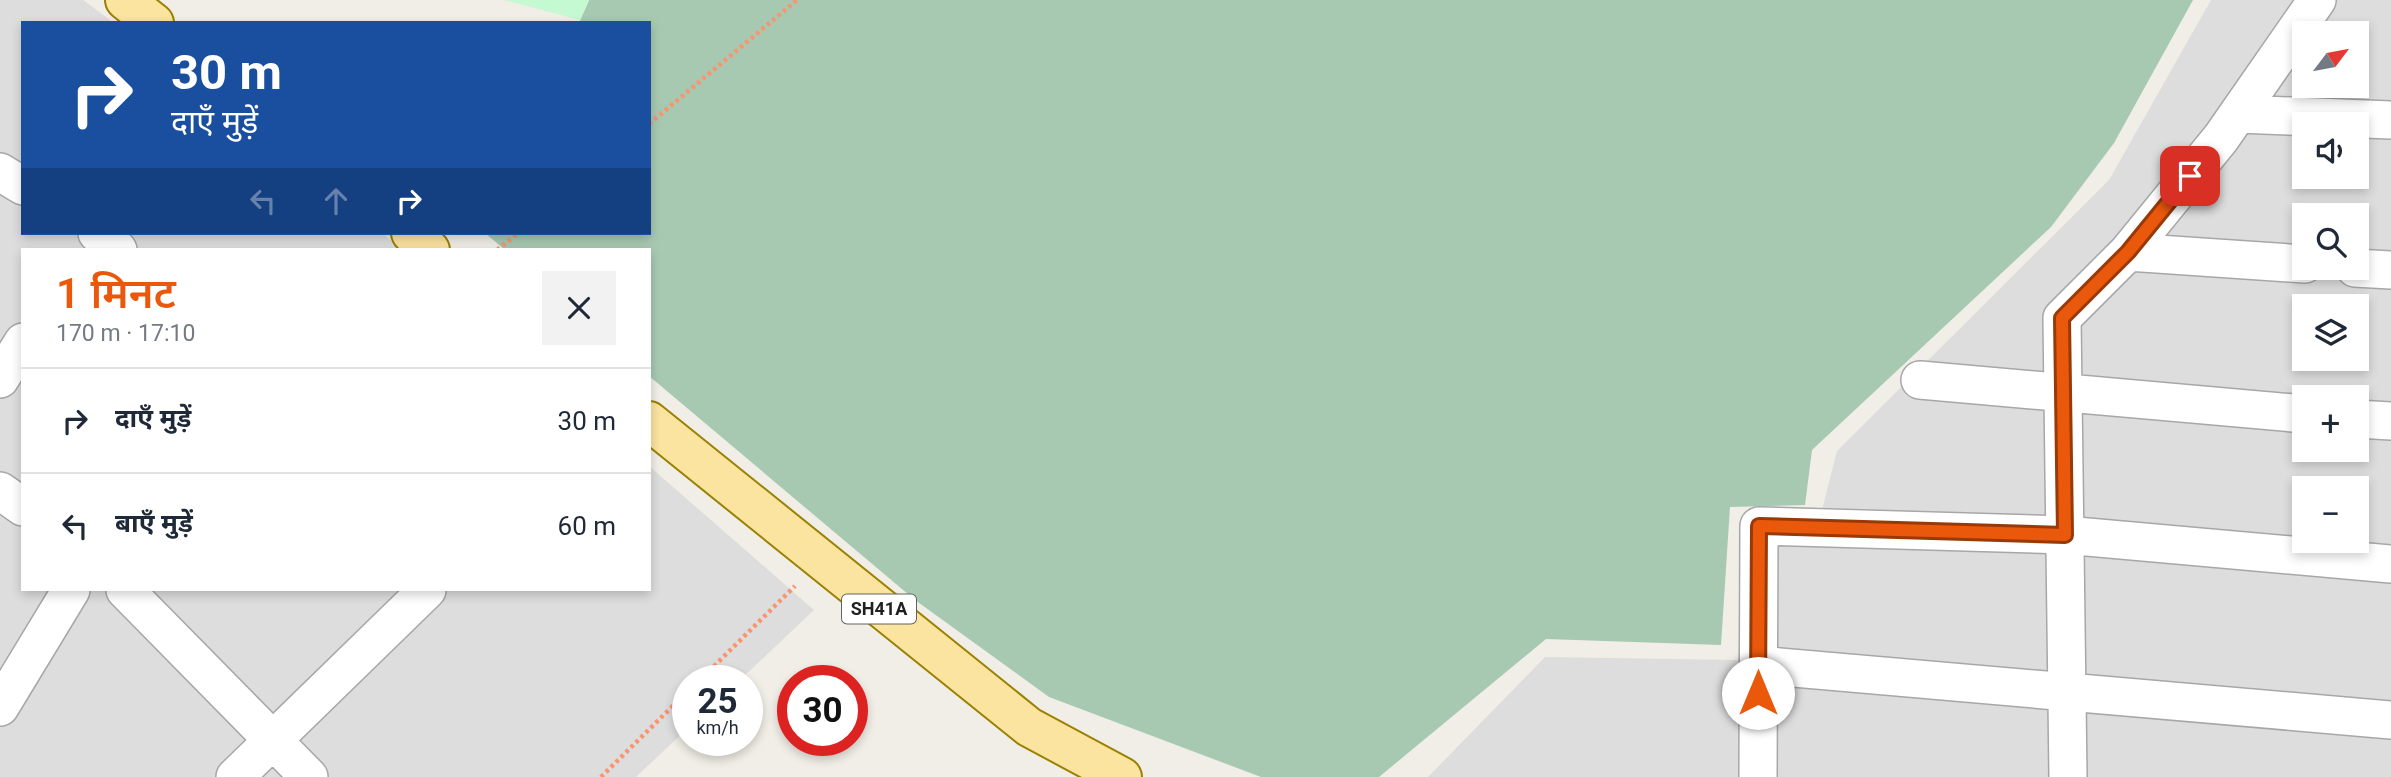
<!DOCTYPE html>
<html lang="hi">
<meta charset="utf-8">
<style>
:root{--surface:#fff;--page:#f2f2f3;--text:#1f2937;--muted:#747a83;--line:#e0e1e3;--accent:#ea580c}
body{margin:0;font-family:Roboto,"Noto Sans Devanagari",sans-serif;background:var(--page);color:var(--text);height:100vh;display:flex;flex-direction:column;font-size:26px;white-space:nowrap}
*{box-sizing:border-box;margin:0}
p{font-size:23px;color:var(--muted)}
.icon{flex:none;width:38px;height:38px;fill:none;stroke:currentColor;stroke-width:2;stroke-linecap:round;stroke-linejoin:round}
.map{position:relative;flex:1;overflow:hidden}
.sheet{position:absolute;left:21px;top:248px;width:630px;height:343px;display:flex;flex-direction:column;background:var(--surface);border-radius:0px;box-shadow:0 4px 10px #0003}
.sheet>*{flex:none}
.top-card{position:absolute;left:21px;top:21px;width:630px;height:214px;border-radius:0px;box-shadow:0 4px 10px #0003;background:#1a4fa0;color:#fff;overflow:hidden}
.needle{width:46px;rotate:58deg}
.buttons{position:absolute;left:2292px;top:21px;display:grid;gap:14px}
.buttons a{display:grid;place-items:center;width:77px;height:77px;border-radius:0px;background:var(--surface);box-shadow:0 4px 10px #0003;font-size:35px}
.speed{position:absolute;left:672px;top:665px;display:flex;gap:14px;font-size:35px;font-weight:700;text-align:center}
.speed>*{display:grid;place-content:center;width:91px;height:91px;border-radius:50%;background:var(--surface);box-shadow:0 4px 10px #0003;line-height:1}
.speed small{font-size:18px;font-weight:400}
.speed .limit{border:10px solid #d22;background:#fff;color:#111}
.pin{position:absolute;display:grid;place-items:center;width:60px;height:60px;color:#fff;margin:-30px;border-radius:14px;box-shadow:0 4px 10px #0006}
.me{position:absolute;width:77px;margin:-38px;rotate:0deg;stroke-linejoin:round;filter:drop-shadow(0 0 5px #0008)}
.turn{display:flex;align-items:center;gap:24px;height:147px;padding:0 35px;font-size:32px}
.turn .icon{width:91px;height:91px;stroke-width:2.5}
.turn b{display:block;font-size:49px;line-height:60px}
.lanes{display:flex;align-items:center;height:66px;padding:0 35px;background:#0003;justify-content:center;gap:35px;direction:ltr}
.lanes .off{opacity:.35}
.round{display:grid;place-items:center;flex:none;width:74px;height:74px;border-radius:0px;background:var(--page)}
.head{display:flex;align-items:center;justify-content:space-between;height:119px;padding:0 35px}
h1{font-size:42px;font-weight:600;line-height:52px;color:var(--accent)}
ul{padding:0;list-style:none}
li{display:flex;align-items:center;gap:21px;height:105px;padding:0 35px;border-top:2px solid var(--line)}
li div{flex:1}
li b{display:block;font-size:26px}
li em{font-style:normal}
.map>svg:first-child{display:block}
.residential{fill:#dedddd;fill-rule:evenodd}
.cemetery{fill:#a7c9b2}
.park{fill:#c4f9d1}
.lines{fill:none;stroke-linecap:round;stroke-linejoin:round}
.street-casing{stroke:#a7a7a7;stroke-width:40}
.primary-casing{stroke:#9a8101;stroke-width:42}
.path{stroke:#f9946f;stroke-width:4.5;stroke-dasharray:3.5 3.5;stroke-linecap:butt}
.street{stroke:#fff;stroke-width:37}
.primary{stroke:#fbe3a0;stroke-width:38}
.route-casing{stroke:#983908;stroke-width:18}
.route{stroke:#ea580c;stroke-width:12}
.labels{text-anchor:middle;stroke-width:5;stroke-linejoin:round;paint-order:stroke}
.shield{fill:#fff;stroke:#636363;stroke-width:2}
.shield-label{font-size:18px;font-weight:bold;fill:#202020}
</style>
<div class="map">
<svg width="2391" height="777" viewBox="0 0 2391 777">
<rect width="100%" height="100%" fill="#f0eee6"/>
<path class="residential" d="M0 0H83L114 23H23V233H382L402 250H23V590H649V466L814 610 739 681H688V728L636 777H0Z
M2211 0H2391V777H1428L1545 657 1738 660 1743 522 1822 510 1837 451 2109 180ZM2305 33H2357V86H2305ZM2305 124H2357V177H2305ZM2305 215H2357V268H2305ZM2305 306H2357V359H2305ZM2305 397H2357V450H2305ZM2305 488H2357V541H2305Z"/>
<path class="cemetery" d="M589 0H2193L2114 143 2051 227 1812 450 1805 505 1730 507 1721 645 1546 639 1379 777H1261L1049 697 915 600 649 376V250H505L485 233H649V23H579Z"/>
<path class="park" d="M504 0H589L580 20Z"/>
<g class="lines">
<g class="street-casing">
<path id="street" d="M2238 114 2391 120
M0 172 23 186
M97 233 118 250
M2128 252 2305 264
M2355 268 2391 270
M0 379 23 342
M1920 380 2305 414
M2357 419 2391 421
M0 491 23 507
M125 590 309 777
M1758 665 2391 720
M0 707 71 590
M235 777 427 590
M1758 777 1759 526 2065 535 2391 564
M2068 777 2062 318 2128 252 2221 138 2317 0"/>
</g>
<g class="primary-casing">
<path id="primary" d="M125 0 154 23
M411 233 430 250
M649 421 1029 727 1122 777"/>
</g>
<path class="path" d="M649 124 797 0
M497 250 518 233
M699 681 795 586
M601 777 688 691"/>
<use href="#street" class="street"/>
<use href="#primary" class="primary"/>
</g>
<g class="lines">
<g class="route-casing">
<path id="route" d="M1758 693 1759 526 2065 535 2062 318 2128 252 2190 176"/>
</g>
<use href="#route" class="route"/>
</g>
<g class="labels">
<rect class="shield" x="842" y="594.5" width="74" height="29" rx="5"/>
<g class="shield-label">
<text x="879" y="615">SH41A</text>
</g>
</g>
</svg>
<div class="buttons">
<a><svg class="needle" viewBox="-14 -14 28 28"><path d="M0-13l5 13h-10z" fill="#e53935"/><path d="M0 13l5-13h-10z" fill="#747a83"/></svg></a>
<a><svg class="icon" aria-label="sound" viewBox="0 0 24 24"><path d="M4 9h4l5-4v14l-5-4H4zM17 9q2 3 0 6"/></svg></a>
<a><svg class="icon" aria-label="search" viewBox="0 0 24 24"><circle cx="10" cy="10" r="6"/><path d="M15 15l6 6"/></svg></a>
<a><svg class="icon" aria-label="layers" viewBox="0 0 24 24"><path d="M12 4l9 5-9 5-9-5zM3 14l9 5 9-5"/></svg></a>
<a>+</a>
<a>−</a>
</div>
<div class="speed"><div>25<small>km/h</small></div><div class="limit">30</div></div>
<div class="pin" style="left:2190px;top:176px;background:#d93025"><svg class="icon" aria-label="arrive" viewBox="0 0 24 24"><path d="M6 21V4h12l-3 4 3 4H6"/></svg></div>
<svg class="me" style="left:1758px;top:693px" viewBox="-20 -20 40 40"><circle r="19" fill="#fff"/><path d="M0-13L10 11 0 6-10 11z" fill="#ea580c"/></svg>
<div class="top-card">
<div class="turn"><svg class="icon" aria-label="right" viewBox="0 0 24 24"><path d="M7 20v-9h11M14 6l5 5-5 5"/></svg><div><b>30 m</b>दाएँ मुड़ें</div></div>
<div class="lanes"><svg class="icon off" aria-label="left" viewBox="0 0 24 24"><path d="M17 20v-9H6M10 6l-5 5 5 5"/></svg><svg class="icon off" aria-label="ahead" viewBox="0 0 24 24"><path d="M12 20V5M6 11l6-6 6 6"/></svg><svg class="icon" aria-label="right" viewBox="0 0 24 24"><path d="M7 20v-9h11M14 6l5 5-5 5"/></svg></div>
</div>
<section class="sheet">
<div class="head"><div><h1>1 मिनट</h1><p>170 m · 17:10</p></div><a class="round"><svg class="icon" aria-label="close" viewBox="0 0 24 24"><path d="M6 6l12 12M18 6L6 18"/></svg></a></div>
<ul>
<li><svg class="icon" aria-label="right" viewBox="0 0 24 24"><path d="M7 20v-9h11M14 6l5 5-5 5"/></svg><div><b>दाएँ मुड़ें</b></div><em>30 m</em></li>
<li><svg class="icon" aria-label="left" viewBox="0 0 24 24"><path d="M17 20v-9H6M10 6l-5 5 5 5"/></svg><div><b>बाएँ मुड़ें</b></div><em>60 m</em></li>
</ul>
</section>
</div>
